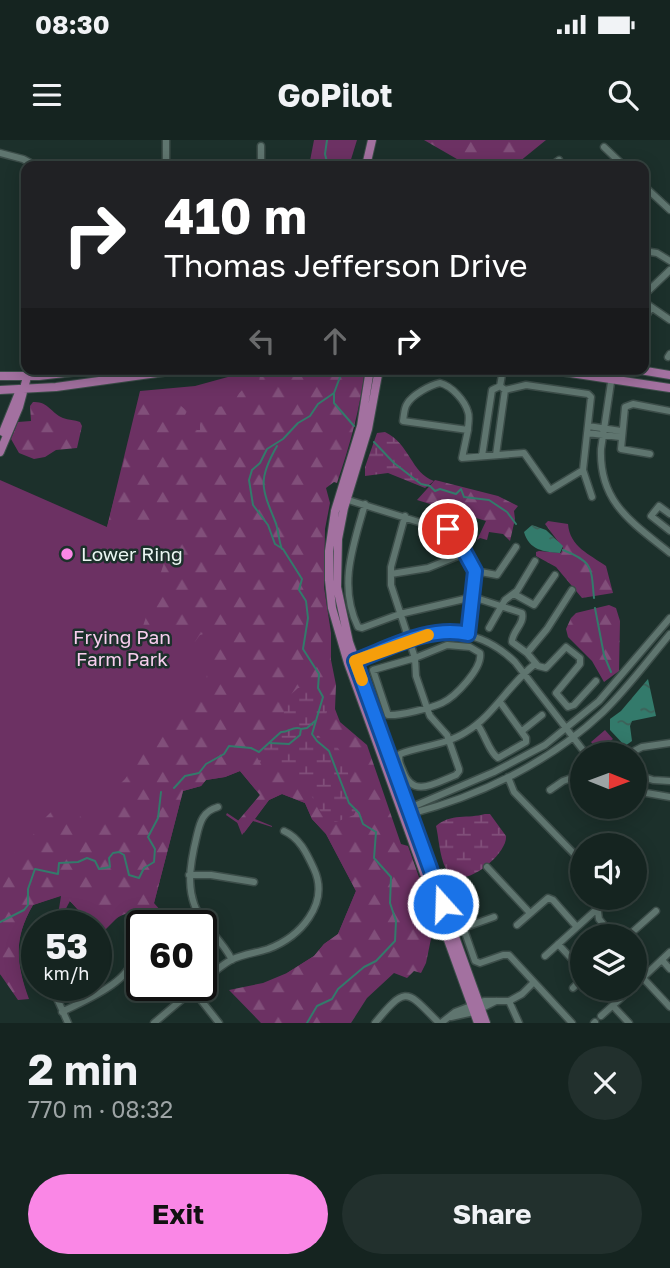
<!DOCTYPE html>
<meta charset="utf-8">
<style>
:root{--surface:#152420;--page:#22302d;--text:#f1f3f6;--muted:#9da4a5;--line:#34413e;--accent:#fa87e6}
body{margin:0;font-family:"Golos Text",sans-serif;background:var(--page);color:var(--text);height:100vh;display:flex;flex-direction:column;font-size:26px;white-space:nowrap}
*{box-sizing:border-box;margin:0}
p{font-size:23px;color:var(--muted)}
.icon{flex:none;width:38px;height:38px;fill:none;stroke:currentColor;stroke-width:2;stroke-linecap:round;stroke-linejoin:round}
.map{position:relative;height:883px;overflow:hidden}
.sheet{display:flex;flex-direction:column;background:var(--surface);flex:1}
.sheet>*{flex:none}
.top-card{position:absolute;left:21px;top:21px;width:628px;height:214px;border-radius:14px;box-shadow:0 4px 18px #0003,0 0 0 2px var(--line);background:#202124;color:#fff;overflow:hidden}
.needle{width:46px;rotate:91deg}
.buttons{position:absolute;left:570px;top:602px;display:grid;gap:14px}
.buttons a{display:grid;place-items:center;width:77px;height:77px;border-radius:50%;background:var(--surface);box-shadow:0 4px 18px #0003,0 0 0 2px var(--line);font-size:35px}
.speed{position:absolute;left:21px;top:770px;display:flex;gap:14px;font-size:35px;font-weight:700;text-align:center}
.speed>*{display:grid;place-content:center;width:91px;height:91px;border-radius:50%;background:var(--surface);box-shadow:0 4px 18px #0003,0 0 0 2px var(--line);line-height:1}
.speed small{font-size:18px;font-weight:400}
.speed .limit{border:4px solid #111;border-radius:10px;background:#fff;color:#111}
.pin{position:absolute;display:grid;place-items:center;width:60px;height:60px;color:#fff;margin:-30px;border:4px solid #fff;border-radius:50%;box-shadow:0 2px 7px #0007}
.me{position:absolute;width:77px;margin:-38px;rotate:340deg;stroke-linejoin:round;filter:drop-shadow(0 0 5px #0008)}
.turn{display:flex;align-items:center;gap:24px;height:147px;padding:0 28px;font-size:32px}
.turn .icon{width:91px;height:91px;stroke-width:2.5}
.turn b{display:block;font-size:49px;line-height:60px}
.lanes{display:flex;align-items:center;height:66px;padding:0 28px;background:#0003;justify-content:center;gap:35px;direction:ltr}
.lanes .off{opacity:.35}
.round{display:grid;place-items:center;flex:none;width:74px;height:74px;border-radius:37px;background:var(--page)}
.summary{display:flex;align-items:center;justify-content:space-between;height:119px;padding:0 28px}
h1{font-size:42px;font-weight:700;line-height:52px}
.action{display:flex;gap:14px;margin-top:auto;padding:14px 28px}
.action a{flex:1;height:80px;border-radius:42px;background:var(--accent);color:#111;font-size:28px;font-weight:700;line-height:80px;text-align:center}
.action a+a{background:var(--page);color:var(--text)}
.status{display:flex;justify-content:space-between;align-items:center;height:49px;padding:0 35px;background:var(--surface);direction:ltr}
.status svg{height:19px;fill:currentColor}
header{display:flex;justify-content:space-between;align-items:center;height:91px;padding:0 28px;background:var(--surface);font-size:32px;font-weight:700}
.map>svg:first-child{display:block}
.green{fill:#6c3163}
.forest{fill:url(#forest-firs)}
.wetland{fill:url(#wetland-marsh)}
.water{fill:url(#water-ripples)}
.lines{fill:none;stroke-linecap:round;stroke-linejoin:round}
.stream{stroke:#337a6b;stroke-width:2}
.minor-casing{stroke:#3c4d49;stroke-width:9}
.major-casing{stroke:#3c4d49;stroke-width:10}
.minor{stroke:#5f756f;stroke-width:6}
.major{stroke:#a371a0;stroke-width:8}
.route-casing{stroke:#114b97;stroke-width:18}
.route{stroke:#1a73e8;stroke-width:12}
.slow{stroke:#f59e0b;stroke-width:12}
.poi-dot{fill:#fa87e6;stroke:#1c302b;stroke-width:2.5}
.labels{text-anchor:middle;stroke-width:5;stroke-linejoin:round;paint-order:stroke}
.poi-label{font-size:19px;fill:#eaf6f2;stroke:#1c302b;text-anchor:start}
.park-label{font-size:19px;fill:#f8ceee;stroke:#1c302b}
</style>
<div class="status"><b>08:30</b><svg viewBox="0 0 49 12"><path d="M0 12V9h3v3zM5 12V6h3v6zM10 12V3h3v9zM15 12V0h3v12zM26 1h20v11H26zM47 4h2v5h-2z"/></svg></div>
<header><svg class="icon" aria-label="menu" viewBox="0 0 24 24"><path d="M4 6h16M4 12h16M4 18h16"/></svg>GoPilot<svg class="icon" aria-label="search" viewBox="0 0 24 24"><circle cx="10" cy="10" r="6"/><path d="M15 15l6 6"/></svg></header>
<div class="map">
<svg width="670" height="883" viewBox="0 0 670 883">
<defs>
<pattern id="forest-firs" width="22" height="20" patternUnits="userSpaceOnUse" patternTransform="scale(1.75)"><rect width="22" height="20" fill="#6c3163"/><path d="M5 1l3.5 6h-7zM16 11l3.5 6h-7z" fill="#814f7a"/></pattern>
<pattern id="wetland-marsh" width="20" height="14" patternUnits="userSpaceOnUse" patternTransform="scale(1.75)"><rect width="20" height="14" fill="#6c3163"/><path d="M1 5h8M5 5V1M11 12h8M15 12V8" fill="none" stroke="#814f7a"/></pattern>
<pattern id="water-ripples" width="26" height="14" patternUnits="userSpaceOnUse" patternTransform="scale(1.75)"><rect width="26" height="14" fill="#337a6b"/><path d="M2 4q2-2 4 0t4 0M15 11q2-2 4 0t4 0" fill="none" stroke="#3d6058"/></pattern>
</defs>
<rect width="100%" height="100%" fill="#1c302b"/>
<path class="green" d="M314 0H357L349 26H309Z
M257 229H292L314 610 392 785 261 883 287 833 314 816 324 804 338 794 356 751 326 694 312 679 305 663 282 654 269 660 255 679 272 686V687L253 681 244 693 239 684 226 675 227 673 239 681 260 655 240 631 225 637 206 640 201 646 183 651 154 763 174 786H165L161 781 134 772 121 774 103 792 99 816 96 786H90L91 784 70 761 62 776 58 775 61 756 33 765C14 797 16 821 27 855L0 834V340L107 387 140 251 195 246Z
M605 590 613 599 602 608 609 603 615 611 611 614H600L591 602Z"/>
<path class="forest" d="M424 0H546L514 26H469Z
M269 229H365C360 269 350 305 337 343L334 342 326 348 330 363 325 389 324 447 331 493V520L336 545 335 569 340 582 367 605 401 704 408 706 437 788 433 789 426 823 421 833 414 831 407 838 394 833 367 858 351 883H261L229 850 263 843 287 833 314 816 324 804 338 794 356 751 326 694 312 679 305 663 282 654 269 660 242 695 237 682 260 655 240 631 225 637 206 640 201 646 183 651 154 763C137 771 111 774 103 793 100 800 100 809 99 816L96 817V786H90L91 784 70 761 69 752 66 749 62 755 33 765C13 799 16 823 29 859L18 860 0 834V730L16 711 29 708 30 714 34 713 33 695 43 680 54 669 61 672 68 665C81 673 81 682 95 689V678L115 657 114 650 125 639 179 563 204 553 213 497 211 492 200 495 194 503 142 489 172 399 160 380 107 387 139 263 140 252H145L160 269H164L175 261 187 271 184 277 149 278 145 281 152 285C167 276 182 284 197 290H200V282L212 277 213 270 216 267 234 265C238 250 245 247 259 241L261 231Z
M33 262C48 261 51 273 63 278 68 280 75 280 80 282L82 286 77 308 56 310 45 317 34 319 19 313 11 299 18 282 31 281 30 266Z
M435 340 498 356 518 366 514 371 515 379 510 401 503 394 489 392 487 400 480 398 477 400 486 381 417 360Z
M548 381 568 384C570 407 589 414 606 426L613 453 582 458 556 427 536 416V412L539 411 561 413 563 408 545 384Z
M609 465 616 468 620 481 619 531 604 542 592 521 568 497 566 489 571 478 576 473Z"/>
<path class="wetland" d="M385 292C410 304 411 333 434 341L425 348 388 333 365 336V327L377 293Z
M298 548C342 548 327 570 319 596L323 601 336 605C350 624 349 647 357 668L354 675 336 682H330L321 672 311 655 288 629 279 626H262L254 612C257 599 271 601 278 591 285 582 283 569 287 558Z
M485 674H490L506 696C508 713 466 749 450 734 440 725 439 698 436 686 451 673 468 679 485 674Z"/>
<path class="water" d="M532 385 546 390 563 406 560 413C544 412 529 410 524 392Z
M648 539 656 576 632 581 630 586 632 601 625 606 610 590V579L621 571Z"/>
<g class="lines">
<path class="stream" d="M327 0 325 14 328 26
M334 254V263L354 286
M374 302 394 323 421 344 430 346 435 351 440 349 456 354 461 349 464 357 489 360 507 372 516 384
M277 306C258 339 261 347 275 381 279 390 278 399 282 409
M563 410C594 422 591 428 594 458
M595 468 604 515 611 532
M270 603 289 604 300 595 301 589 307 588 315 581
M174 648 185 636 199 633 206 624 224 614 229 606 251 608 259 612 281 592C288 593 294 585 301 589
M0 782 24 770 28 765V749L35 729 58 734 59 723 78 722 87 718 95 721 99 729 110 727 109 718 113 713 119 712 124 715 129 735 139 738 144 728 154 722 155 709 148 697 158 678 161 652
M307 883 317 866 332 859 338 849 364 827 376 821 395 801 396 781 390 763 391 737 374 718 376 692 363 684 359 673 349 663 329 611 317 601 312 594 323 557 318 548 319 534 303 509 308 478 306 461 299 450 302 439 283 409 275 404 268 385 253 365 249 340 252 330 260 323 267 309 283 299 298 283 310 276 318 264 334 253 343 229"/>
<g class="minor-casing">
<path id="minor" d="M604 7 624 26
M0 13 23 19 36 26
M104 26 166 25
M166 26V0
M261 26V6
M551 26 559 20
M644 46 670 70
M644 111 657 113 670 121
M644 155 670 130
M644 162 670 180
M644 179 651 168
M668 217 670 214
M613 229 601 309C599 363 633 383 670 413
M440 243C452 246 465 261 468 272 470 277 468 284 468 290L403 281C404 276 404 268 407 264 412 255 430 245 440 243Z
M505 250 526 245 588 254 591 257 583 330 592 357
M588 286 621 291
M468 290 462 318 524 313 550 350 583 330
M587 293 620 297
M650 314 621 309 625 267 633 264 670 271
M496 315 505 250 500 246 503 229
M482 316 492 250 500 246
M345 359 451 392 475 431 468 494
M365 364C353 406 338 446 358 487L362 488 400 474 473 457 522 473C525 484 512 491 512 502L527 513 538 526 546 528 566 507 580 518V524L556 553 568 567 574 565 596 541
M670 374 659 366 651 376 670 391
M405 376 391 427V445L415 518 416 536 427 568 430 576 447 595 459 629V631L456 635C435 643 413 659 403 631 400 624 398 621 400 614 421 606 446 605 466 592 494 575 509 544 535 524
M475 431 497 435 516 407
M391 434 428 428 465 413
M514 454 534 465 555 435
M489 488 505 460 517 451 535 421
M447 505 470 507 480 513C483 528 455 557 442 563 431 568 399 576 388 575L373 530 415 518Z
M527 513 547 489 572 450
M353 522C413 501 461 470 515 522L586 614
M477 584C485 594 489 612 498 618L526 602V598L500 562
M522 591 542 575
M628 614 642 607 670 603
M635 634 653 640 670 641
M508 637 514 652 583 723
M550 650 563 641 583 634
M635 651 670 657
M218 667C203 671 200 682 197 695 189 727 184 757 205 784 215 796 225 806 232 820
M405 670 494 632 545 605 599 561 670 478
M410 674C480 656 550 622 603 572 628 548 648 520 670 494
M487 727 530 773
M189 735H211L254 742
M446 738 475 821 480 823 503 815H509L572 883
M596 758 599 779 613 796
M597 760 610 758
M517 785 548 758 553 760 576 786
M55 786V785
M463 788 494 777
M628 796 656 771
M558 804 583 831
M545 816 597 769
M635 820 647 833
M662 820 670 829
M643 838 670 867
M201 843C211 835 220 826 231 820 243 814 256 813 268 809 300 797 330 764 314 729 307 714 300 698 284 691
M51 845 68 883
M635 845 670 812
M573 848 583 838
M193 850 219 883
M509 861 519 883
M613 866 629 883
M62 872C85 860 141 839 133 806
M601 876 631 849
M451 877 474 872 496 861
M154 883 199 845
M375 883C407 844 407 851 439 883
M441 883 455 872 484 861H509L522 854 534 842
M594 883 595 882"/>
</g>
<g class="major-casing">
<path id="major" d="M366 26 372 0
M370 229 361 286 335 371 329 411V440L332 468 348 523 478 883
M379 229 368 289 344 368 338 399 337 447 349 502 486 883
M544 229 670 248
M634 229 670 235
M0 236H39L98 229
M0 250 56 247 186 229
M3 292 18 255
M0 312 19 267 27 237"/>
</g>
<use href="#minor" class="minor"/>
<use href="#major" class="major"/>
</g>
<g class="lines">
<g class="route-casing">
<path id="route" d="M443 764 355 521C390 508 430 485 468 494L475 431 456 396 448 389"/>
</g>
<use href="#route" class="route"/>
<path class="slow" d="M362 540 355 521 428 495"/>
</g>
<circle class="poi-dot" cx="67" cy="414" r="7"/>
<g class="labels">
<g class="poi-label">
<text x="81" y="421">Lower Ring</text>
</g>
<g class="park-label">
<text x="122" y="504">Frying Pan<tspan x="122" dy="22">Farm Park</tspan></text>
</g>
</g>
</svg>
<div class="buttons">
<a><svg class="needle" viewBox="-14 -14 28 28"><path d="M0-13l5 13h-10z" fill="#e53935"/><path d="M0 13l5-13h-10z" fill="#9da4a5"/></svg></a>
<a><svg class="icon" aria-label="sound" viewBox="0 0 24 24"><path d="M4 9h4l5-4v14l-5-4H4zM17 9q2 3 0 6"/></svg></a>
<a><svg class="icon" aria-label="layers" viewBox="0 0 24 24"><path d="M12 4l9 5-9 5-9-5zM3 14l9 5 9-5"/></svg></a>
</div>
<div class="speed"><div>53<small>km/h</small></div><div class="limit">60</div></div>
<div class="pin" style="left:448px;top:389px;background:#d93025"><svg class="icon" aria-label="arrive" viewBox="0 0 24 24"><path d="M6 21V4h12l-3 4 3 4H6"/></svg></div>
<svg class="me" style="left:443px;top:764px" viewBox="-20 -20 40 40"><circle r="17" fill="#1a73e8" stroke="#fff" stroke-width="3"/><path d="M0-11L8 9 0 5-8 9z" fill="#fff"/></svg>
<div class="top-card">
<div class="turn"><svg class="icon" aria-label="right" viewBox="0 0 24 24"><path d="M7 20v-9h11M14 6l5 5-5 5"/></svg><div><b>410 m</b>Thomas Jefferson Drive</div></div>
<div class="lanes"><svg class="icon off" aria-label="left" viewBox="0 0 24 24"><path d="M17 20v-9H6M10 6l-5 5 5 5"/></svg><svg class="icon off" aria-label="ahead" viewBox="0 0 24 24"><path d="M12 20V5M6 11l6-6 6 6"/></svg><svg class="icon" aria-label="right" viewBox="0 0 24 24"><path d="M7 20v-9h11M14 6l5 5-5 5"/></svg></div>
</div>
</div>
<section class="sheet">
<div class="summary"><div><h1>2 min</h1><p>770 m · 08:32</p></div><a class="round"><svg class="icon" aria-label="close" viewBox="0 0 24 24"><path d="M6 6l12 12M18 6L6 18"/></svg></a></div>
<div class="action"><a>Exit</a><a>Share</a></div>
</section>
